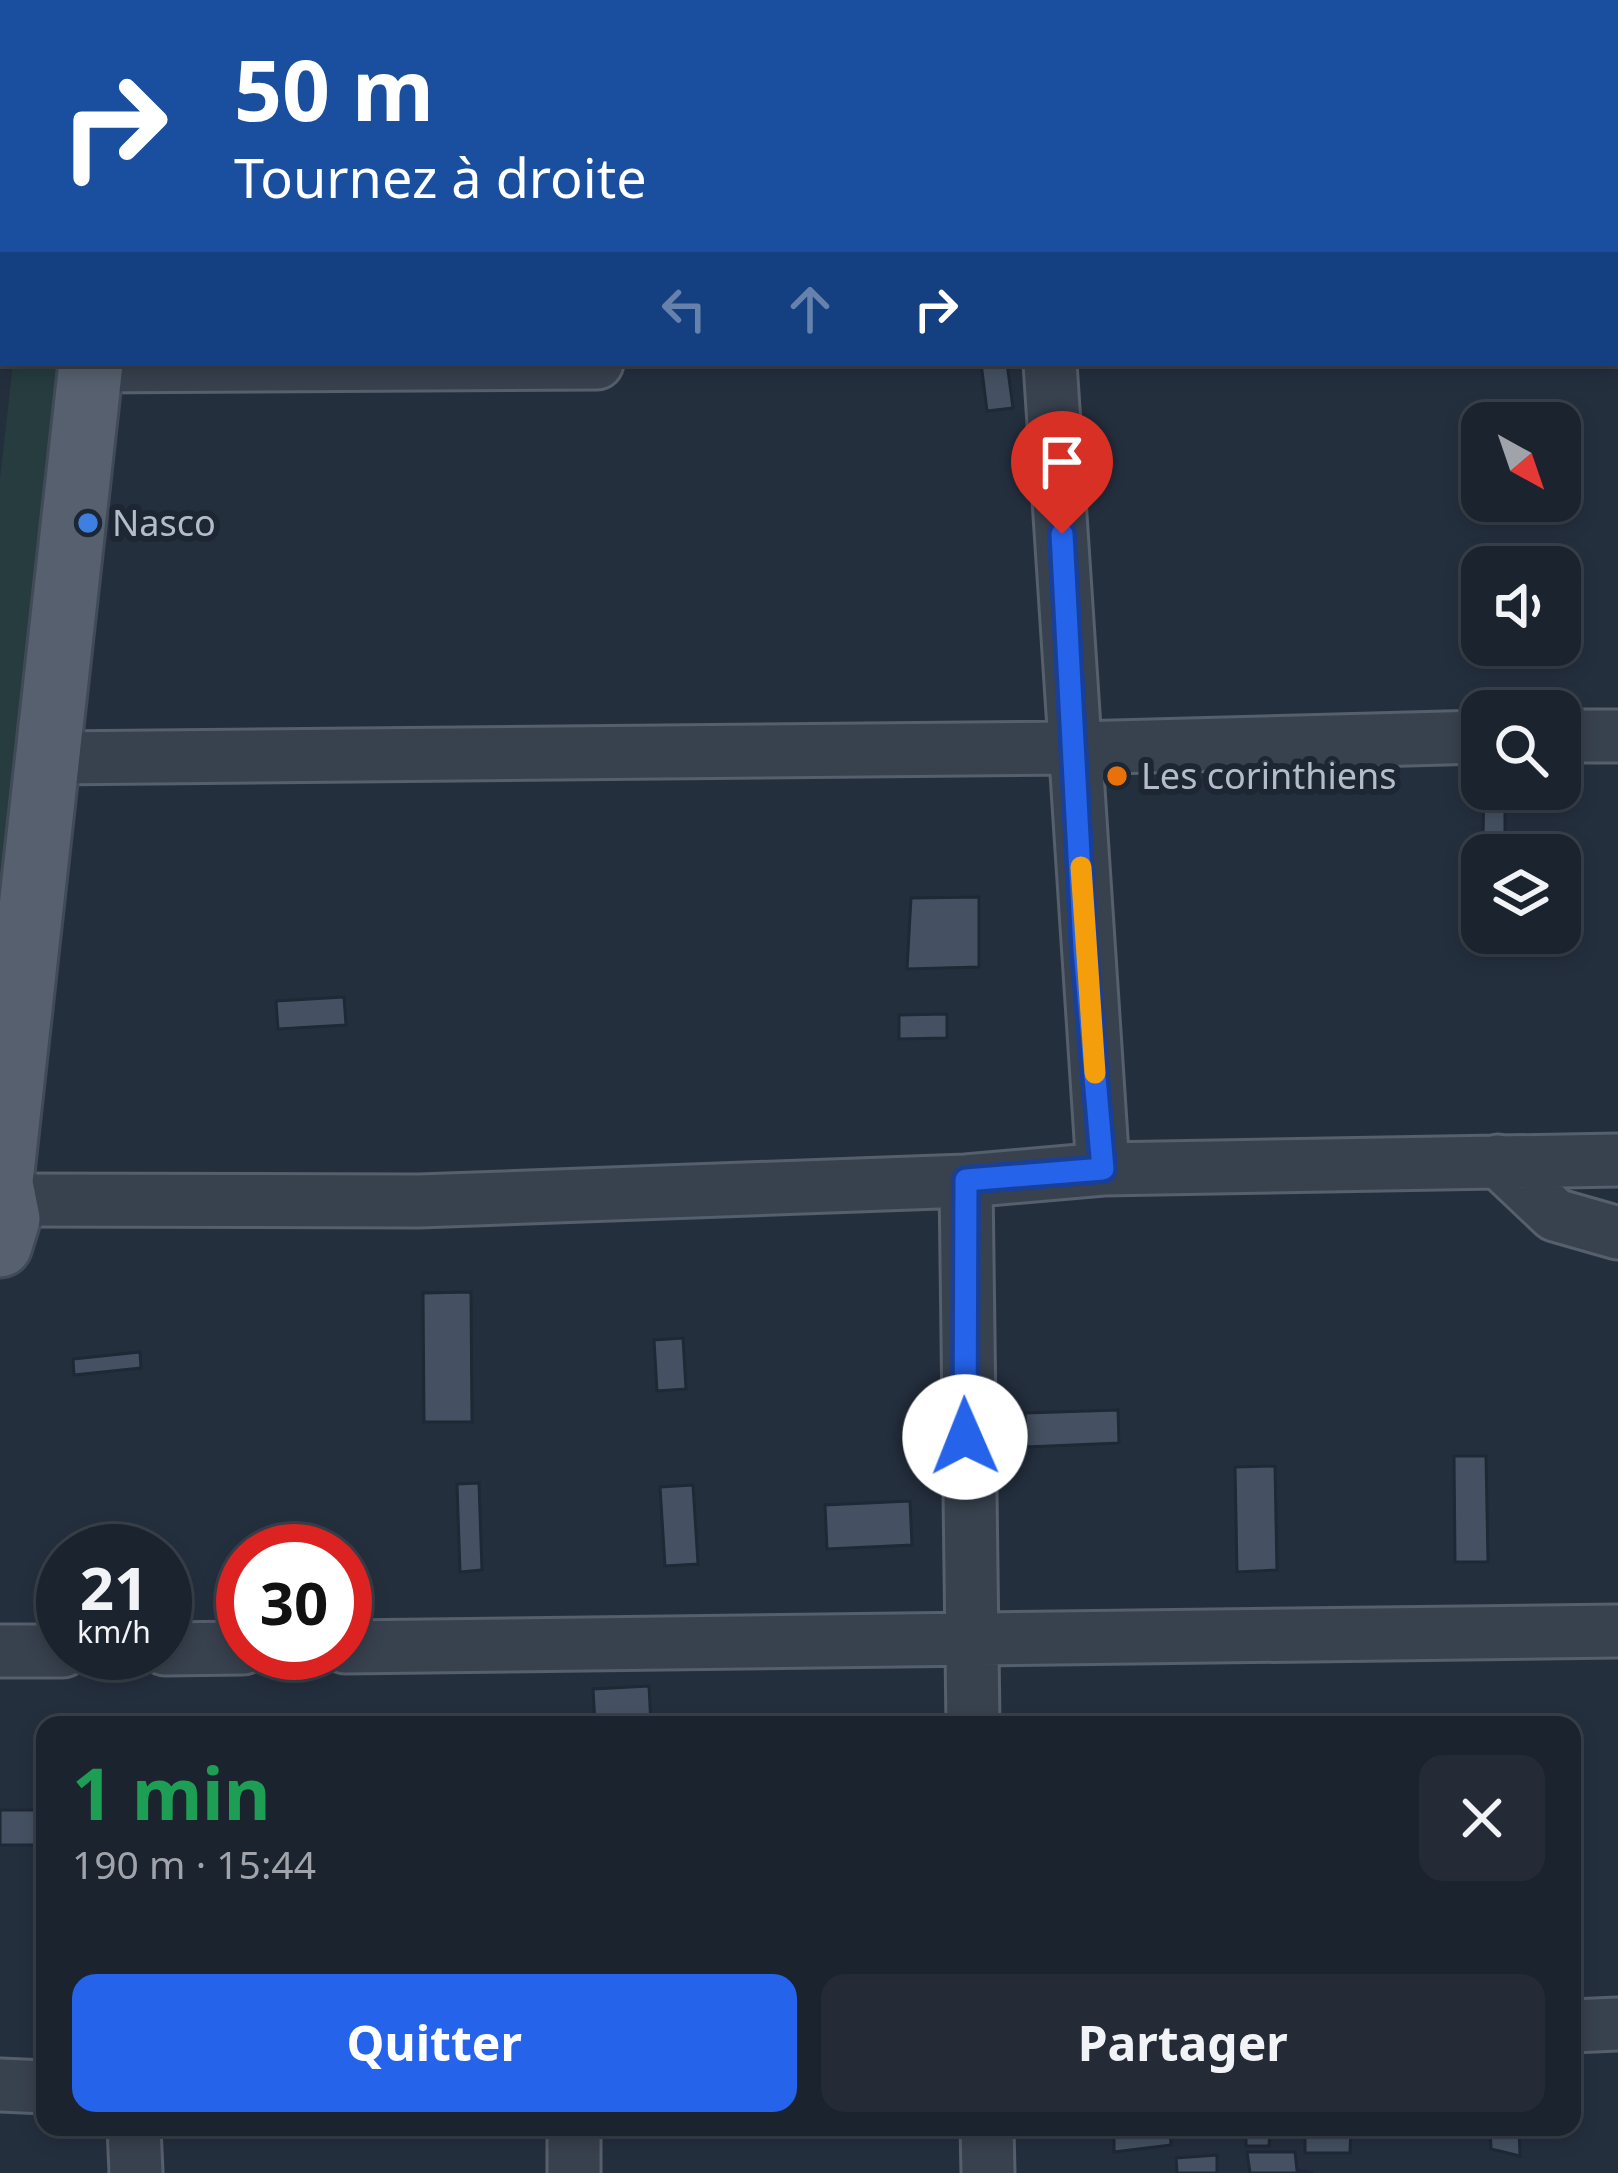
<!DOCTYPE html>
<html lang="fr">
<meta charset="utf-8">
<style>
:root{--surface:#1b232e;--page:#242b36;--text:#f1f3f6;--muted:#a0a4aa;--line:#39404a;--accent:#2563eb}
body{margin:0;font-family:"Noto Sans",sans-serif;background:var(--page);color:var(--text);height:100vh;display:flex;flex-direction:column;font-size:45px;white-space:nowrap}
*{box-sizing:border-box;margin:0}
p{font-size:39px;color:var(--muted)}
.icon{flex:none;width:66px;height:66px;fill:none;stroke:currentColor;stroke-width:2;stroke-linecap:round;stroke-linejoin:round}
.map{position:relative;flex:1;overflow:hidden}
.side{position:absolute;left:36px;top:1716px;width:1545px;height:420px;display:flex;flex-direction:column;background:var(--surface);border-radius:24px;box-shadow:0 6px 18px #0003,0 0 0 3px var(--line)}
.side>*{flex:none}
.hud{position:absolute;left:0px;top:0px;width:1620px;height:366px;box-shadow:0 6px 18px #0003,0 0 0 3px var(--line);background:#1a4fa0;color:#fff;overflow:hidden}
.needle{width:78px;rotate:140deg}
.tools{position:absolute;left:1461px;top:402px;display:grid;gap:24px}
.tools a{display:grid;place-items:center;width:120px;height:120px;border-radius:24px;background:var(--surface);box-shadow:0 6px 18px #0003,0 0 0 3px var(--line);font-size:60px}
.speed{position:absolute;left:36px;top:1524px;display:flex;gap:24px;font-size:60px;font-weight:700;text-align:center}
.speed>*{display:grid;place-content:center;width:156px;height:156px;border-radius:50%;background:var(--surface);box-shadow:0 6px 18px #0003,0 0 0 3px var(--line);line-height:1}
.speed small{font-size:30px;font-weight:400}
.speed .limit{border:18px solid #d22;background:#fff;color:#111}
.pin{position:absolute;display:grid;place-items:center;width:102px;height:102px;color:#fff;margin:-123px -51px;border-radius:50% 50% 50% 0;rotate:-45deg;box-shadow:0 0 12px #0007}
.pin .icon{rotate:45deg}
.me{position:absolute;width:132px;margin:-66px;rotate:359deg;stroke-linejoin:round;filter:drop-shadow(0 0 9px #0008)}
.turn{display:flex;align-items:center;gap:42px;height:252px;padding:0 36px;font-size:54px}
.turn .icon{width:156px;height:156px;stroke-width:2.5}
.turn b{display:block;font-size:84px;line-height:102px}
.lanes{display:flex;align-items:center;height:114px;padding:0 36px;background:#0003;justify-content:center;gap:60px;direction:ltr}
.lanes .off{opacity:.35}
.round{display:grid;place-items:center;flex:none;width:126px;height:126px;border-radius:24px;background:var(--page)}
.overview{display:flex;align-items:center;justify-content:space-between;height:204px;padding:0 36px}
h1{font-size:72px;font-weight:700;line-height:90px;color:#1e9e55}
.cta{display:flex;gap:24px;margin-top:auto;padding:24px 36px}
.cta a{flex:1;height:138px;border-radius:24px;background:var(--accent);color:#fff;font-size:48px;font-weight:700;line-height:138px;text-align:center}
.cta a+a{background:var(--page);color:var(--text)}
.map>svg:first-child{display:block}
.green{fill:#263c3f}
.building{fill:#455162;stroke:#1f2835;stroke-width:3}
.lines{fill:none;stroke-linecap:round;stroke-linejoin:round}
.minor-casing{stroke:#565f6c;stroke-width:57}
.major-casing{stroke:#414a57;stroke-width:69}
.minor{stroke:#38414e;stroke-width:51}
.major{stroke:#56606e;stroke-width:63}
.route-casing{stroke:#184099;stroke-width:30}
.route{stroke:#2563eb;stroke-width:21}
.slow{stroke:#f59e0b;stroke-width:21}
.shop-dot{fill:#3f7fe0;stroke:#1d2633;stroke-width:4.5}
.food-dot{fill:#e8710a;stroke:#1d2633;stroke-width:4.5}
.labels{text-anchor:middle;stroke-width:12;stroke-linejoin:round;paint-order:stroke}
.poi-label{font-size:36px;fill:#b4bcc9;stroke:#1d2633;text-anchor:start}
</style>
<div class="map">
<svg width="1618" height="2173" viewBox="0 0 1618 2173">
<rect width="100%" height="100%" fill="#242f3e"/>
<path class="green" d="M13 363H63L0 931V479Z"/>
<path class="building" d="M981 363H1007L1013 408 987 411Z
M1484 789H1505V834H1483Z
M979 897V967L907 969 911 898Z
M344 997 346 1025 278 1029 276 1001Z
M947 1014V1038L899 1039V1015Z
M471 1292 472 1422H424L423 1293Z
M683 1338 686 1389 657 1391 654 1340Z
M140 1352 141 1368 74 1375 73 1359Z
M1118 1410 1119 1443 1026 1447 1025 1413Z
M1454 1456H1486L1488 1562H1455Z
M1275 1466 1277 1570 1237 1572 1235 1467Z
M479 1483 482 1570 460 1572 457 1484Z
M693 1485 698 1564 665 1566 660 1487Z
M910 1501 912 1545 827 1549 825 1505Z
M649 1686 651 1725H595L593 1689Z
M0 1810H45V1845H0Z
M1114 2127H1170L1171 2145 1114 2152Z
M1246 2127H1270L1269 2146H1246Z
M1305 2127H1351L1350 2153H1305Z
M1490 2127H1519L1520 2156 1491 2149Z
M1247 2152H1295L1297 2170 1313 2173H1250Z
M1217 2155V2173H1177L1176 2158Z"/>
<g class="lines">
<g class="minor-casing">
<path id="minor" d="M571 3V0
M1098 3V0
M1617 320H1618
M1050 363 1103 1169
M91 366 597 363
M1560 736H1618
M52 758 1076 748 1482 737
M1498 1161 1555 1215 1618 1233
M966 1181 973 1725
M8 1200 419 1201 966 1181 1103 1169 1618 1160
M345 1647 1618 1631
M165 1649 243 1648
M0 1651H63
M1572 2026 1618 2024
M0 2085 45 2087
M134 2127 136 2173
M574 2127V2173
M987 2127 988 2173"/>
</g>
<g class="major-casing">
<path id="major" d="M10 0V3
M138 0V3
M0 144 3 110
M0 1179 8 1219 0 1245
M1 1181 91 363"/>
</g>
<use href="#minor" class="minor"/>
<use href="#major" class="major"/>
</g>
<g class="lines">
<g class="route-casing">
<path id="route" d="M965 1437 966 1180 1103 1169 1084 950 1062 534"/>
</g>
<use href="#route" class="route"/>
<path class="slow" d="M1081 867 1095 1073"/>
</g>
<circle class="shop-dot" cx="88" cy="523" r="12"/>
<circle class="food-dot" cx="1117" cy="776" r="12"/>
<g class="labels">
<g class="poi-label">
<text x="112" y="536">Nasco</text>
<text x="1141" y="789">Les corinthiens</text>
</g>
</g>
</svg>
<div class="tools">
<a><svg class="needle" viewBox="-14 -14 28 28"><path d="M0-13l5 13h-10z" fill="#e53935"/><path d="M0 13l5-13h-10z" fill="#a0a4aa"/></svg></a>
<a><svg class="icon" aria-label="sound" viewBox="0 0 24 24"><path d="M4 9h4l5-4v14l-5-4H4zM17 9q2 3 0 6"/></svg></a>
<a><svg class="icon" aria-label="search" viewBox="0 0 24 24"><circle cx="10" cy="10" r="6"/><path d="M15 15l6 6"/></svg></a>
<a><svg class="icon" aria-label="layers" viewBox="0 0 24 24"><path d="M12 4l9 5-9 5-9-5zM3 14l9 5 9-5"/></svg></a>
</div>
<div class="speed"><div>21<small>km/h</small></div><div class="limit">30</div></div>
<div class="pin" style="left:1062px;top:534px;background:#d93025"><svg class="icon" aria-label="arrive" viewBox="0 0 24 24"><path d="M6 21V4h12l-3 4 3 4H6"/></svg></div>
<svg class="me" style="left:965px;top:1437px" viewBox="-20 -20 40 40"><circle r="19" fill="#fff"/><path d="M0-13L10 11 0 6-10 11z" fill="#2563eb"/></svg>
<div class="hud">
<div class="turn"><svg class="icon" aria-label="right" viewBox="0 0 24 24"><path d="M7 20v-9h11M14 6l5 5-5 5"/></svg><div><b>50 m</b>Tournez à droite</div></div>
<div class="lanes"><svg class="icon off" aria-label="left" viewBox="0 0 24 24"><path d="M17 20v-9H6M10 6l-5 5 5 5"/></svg><svg class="icon off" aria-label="ahead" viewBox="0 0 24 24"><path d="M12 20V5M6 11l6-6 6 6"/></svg><svg class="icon" aria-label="right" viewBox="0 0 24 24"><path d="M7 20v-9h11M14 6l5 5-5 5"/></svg></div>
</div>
<section class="side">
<div class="overview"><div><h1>1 min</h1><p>190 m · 15:44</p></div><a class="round"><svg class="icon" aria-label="close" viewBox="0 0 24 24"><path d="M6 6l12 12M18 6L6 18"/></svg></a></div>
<div class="cta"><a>Quitter</a><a>Partager</a></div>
</section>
</div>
